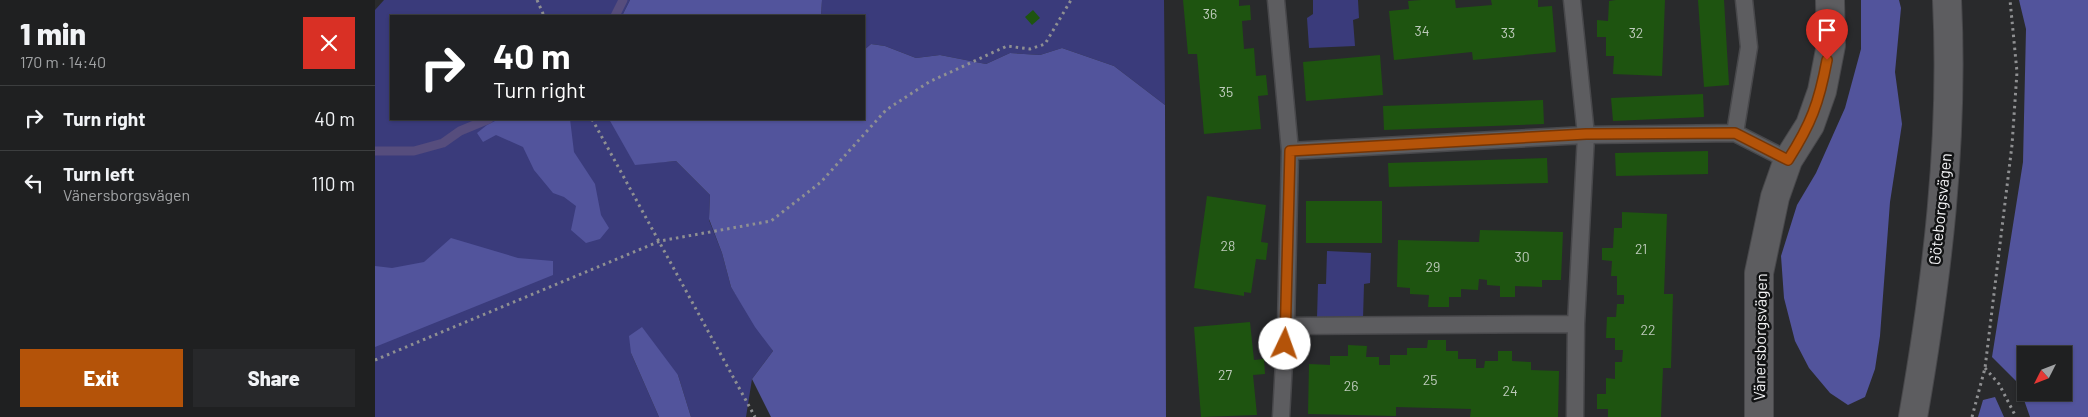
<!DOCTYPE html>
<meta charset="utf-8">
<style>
:root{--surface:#1f2021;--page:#27282a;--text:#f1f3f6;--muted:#a1a3a5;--line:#3c3e3f;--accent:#b45309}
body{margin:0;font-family:Barlow,sans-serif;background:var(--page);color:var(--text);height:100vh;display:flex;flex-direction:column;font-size:19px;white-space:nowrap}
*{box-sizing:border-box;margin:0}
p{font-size:16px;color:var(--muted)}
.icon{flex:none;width:28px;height:28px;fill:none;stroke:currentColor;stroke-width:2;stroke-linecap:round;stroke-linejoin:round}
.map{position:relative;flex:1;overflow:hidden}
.sheet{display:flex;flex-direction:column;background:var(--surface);width:375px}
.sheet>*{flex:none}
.guide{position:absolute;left:15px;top:15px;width:475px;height:105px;border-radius:0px;box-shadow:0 1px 4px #0004,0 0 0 1px var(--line);background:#202124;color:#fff;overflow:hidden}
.needle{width:32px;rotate:228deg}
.fabs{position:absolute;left:1642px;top:346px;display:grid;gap:10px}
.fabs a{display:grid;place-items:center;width:55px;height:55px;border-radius:0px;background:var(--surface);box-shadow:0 1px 4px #0004,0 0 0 1px var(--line);font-size:25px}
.pin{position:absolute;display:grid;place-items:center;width:42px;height:42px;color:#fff;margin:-51px -21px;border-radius:50% 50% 50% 0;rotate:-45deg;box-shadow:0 0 5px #0007}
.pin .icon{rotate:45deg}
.me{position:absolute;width:55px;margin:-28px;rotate:3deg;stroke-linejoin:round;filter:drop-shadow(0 0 4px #0008)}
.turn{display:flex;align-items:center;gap:18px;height:105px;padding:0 20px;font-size:22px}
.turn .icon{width:65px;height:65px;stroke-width:2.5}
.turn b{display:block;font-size:35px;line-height:42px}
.round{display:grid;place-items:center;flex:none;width:52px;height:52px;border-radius:0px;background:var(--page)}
.summary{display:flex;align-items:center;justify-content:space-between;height:85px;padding:0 20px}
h1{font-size:30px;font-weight:800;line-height:38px}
.cta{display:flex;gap:10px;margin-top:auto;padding:10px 20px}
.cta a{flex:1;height:58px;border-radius:0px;background:var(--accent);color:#fff;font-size:20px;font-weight:800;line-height:58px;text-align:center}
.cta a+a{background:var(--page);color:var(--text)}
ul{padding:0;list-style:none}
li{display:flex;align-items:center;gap:15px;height:65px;padding:0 20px;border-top:1px solid var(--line)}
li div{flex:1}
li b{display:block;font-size:19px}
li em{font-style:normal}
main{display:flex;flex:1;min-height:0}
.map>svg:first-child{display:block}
.green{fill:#3a3b7b}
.forest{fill:#52549c;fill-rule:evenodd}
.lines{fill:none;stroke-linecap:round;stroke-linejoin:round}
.stream{stroke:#564d7d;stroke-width:9}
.building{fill:#1e5410}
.service-casing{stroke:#48484b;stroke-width:19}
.minor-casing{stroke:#48484b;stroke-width:30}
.tertiary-casing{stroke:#48484b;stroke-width:30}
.path{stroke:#8f9092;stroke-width:3;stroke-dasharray:2.5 4;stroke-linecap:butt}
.service{stroke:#5d5d60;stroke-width:16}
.minor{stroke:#5d5d60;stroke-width:28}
.tertiary{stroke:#5d5d60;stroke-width:28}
.route-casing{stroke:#753606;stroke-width:12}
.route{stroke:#b45309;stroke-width:9}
.labels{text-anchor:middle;stroke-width:5;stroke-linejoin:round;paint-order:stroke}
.number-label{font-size:14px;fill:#becbbc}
.street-label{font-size:16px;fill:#f3f3f5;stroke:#121314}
</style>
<main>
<section class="sheet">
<div class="summary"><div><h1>1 min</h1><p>170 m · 14:40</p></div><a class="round" style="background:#d93025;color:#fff"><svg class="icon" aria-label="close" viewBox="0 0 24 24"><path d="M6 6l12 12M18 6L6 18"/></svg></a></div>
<ul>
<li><svg class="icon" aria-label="right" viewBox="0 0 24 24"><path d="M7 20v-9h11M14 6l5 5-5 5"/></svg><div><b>Turn right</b></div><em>40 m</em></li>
<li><svg class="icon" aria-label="left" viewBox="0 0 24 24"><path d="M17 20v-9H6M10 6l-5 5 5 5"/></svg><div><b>Turn left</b><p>Vänersborgsvägen</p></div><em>110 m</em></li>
</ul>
<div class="cta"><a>Exit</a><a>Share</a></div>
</section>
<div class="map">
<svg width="1713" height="417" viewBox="0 0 1713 417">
<rect width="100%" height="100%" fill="#292a2c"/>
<path class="green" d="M9 0H255L247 16H16V119H235L260 164 301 161 335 195 334 220 347 253 356 287 398 351 377 379 371 417H316L303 375 256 353 284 417H0V10Z
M447 0H789L790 105 739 66 687 48 665 55 635 53 611 64 565 55 541 58 510 46 496 44 489 50V16H446Z
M938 0H983L984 18 978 20 980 46 934 48 932 18 938 14Z
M952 251 996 253 995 283 989 284 988 319 942 318 943 284H951Z"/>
<path class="forest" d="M255 0H447L446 16H247Z
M1486 0H1524L1526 8 1520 72 1527 124 1515 202 1505 336 1500 369 1490 397 1473 405 1455 393 1434 368 1420 341 1409 298 1406 256 1422 205 1441 173 1470 108 1486 49Z
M1644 0H1713V417H1655L1643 383 1617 357 1648 162 1651 29ZM1651 355H1689V392H1651Z
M496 44 510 46 541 58 565 55 611 64 635 53 665 55 687 48 739 66 790 105 791 417H396L377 379 398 351 380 327 356 287 347 253 334 219 335 195 301 161 260 165 234 119H489V50Z
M124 119H195L199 152 220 184 226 215 234 228 225 239 211 243 196 230 201 206 189 197 178 193 159 170 148 147 121 135 108 142 102 133 112 125Z
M76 238 143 258 178 261V275L0 347V266L17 268 49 262Z
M267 327 303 375 316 417H284L256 353 254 336Z
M1620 397 1629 417H1603L1608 400Z"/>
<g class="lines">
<path class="stream" d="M240 16 248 0
M0 151H39L68 143 85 131 114 119"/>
</g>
<path class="building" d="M808 0H864V6L875 5 876 20 867 21 869 49 879 48 881 76 891 75 893 95 883 96 886 129 829 134 822 54H813Z
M1046 0H1080L1081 8 1117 5 1116 0H1163V7L1177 6 1181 52 1098 60 1097 52 1019 60 1014 11 1034 9 1033 1Z
M1241 0H1290L1287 76 1238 74 1239 56H1231V37H1222V20L1233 21 1234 1Z
M1323 0H1349L1354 85 1329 87Z
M658 10 665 18 657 25 650 17Z
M1005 55 1008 95 931 101 928 62Z
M1328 94 1329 117 1238 121 1236 98Z
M1168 100 1169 124 1009 130 1008 106Z
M1333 151V174L1241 176 1240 153Z
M1172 158 1173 183 1014 187 1013 163Z
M832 196 891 205 886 242 893 243 891 260 881 259 876 293 869 292V296L819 288Z
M931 201H1007V243H931Z
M1247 212 1292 214 1289 294H1298L1296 368H1288L1286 417H1233V409H1222V394H1231V378L1240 379V362H1247L1248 350H1240V338H1231L1232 317H1241L1242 304H1249V295H1242V276H1236L1237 261 1227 260V248H1238L1239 228H1247Z
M1105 230 1188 232 1186 280H1167V287L1140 286V297H1125V286L1112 285V280L1104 279 1103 290 1086 289V297H1074V307H1053L1054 295 1035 294V288L1022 287 1023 240 1104 242Z
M875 322 879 360 889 359 890 374 878 375 882 415 826 417 819 327Z
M1053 340H1071V351H1083V359H1101V368H1109L1110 361H1123V351H1137V361L1156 362V370L1184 371 1183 417H1095L1096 409 1021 407V416L933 414 934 364 955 365V356H973V345L992 346 991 357H1004V365H1015V355H1032V348H1052Z"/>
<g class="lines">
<g class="service-casing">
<path id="service" d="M901 0 915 151 911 326 906 417
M1197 0 1211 135 1201 324 1200 417
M1360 133 1374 47 1369 0
M915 151 1211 135 1360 133 1413 160
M911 326 1201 324"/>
</g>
<g class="minor-casing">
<path id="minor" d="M1384 417V273L1400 197 1413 160 1435 125 1447 91 1456 45 1455 0"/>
</g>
<g class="tertiary-casing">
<path id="tertiary" d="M1538 417C1562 280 1579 140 1572 0"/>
</g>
<path class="path" d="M162 0 169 16
M217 119 380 417
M0 360 285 241 396 221 446 182 511 110 554 82 632 46 655 49 670 44 696 0
M1610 368 1624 384 1641 417
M1597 417 1610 368 1637 145 1642 72 1635 0"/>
<use href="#service" class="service"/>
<use href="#minor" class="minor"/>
<use href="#tertiary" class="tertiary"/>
</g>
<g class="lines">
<g class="route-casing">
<path id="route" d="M910 344 915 151 1211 134 1360 133 1413 160C1436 124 1444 103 1452 60"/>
</g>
<use href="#route" class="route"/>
</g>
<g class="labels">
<g class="number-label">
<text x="835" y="19">36</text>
<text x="1047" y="36">34</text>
<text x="1133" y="38">33</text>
<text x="1261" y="38">32</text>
<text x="851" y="97">35</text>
<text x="853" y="251">28</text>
<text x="1266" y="254">21</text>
<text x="1147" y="262">30</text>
<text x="1058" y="272">29</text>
<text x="1273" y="335">22</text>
<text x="850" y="380">27</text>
<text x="1055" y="385">25</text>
<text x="976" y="391">26</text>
<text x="1135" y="396">24</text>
</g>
<g class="street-label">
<text transform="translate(1565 209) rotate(-84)" y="6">Göteborgsvägen</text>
<text transform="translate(1385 337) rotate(-89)" y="6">Vänersborgsvägen</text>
</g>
</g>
</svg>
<div class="fabs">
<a><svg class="needle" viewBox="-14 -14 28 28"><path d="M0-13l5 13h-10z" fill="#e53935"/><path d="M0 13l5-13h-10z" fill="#a1a3a5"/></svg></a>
</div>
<div class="pin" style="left:1452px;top:60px;background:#d93025"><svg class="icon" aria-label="arrive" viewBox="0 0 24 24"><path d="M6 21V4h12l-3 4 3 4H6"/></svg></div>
<svg class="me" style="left:910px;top:344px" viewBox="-20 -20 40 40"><circle r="19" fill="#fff"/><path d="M0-13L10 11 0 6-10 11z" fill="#b45309"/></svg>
<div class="guide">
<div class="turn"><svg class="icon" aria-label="right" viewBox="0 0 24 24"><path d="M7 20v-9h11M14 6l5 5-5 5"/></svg><div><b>40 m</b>Turn right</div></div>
</div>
</div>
</main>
